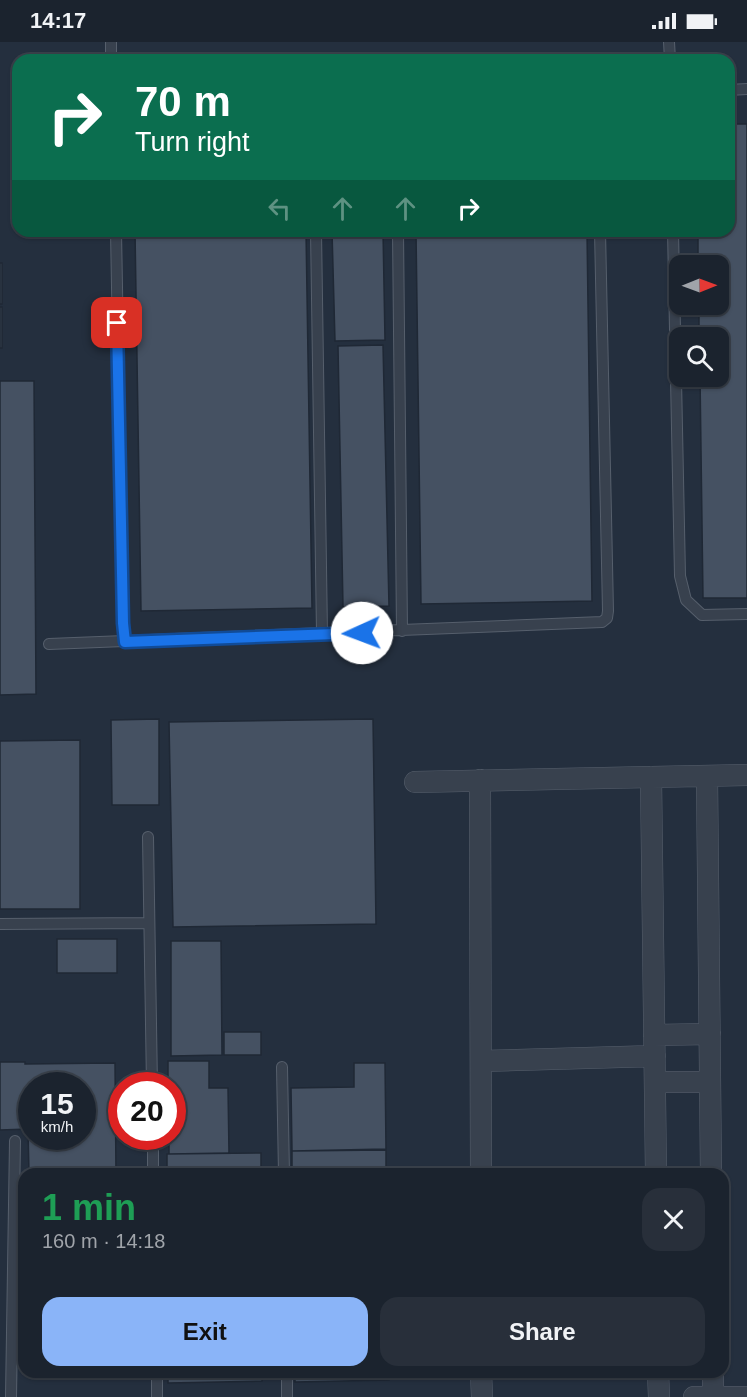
<!DOCTYPE html>
<meta charset="utf-8">
<style>
:root{--surface:#1b232e;--page:#282f3a;--text:#f1f3f6;--muted:#a0a4aa;--line:#39404a;--accent:#8ab4f8}
body{margin:0;font-family:Helvetica,sans-serif;background:var(--page);color:var(--text);height:100vh;display:flex;flex-direction:column;font-size:22px;white-space:nowrap}
*{box-sizing:border-box;margin:0}
p{font-size:20px;color:var(--muted)}
.icon{flex:none;width:33px;height:33px;fill:none;stroke:currentColor;stroke-width:2;stroke-linecap:round;stroke-linejoin:round}
.map{position:relative;flex:1;overflow:hidden}
.details{position:absolute;left:18px;top:1126px;width:711px;height:210px;display:flex;flex-direction:column;background:var(--surface);border-radius:18px;box-shadow:0 2px 4px #0004,0 0 0 2px var(--line)}
.details>*{flex:none}
.guide{position:absolute;left:12px;top:12px;width:723px;height:183px;border-radius:18px;box-shadow:0 2px 4px #0004,0 0 0 2px var(--line);background:#0b6e4f;color:#fff;overflow:hidden}
.needle{width:39px;rotate:89deg}
.fabs{position:absolute;left:669px;top:213px;display:grid;gap:12px}
.fabs a{display:grid;place-items:center;width:60px;height:60px;border-radius:12px;background:var(--surface);box-shadow:0 2px 4px #0004,0 0 0 2px var(--line);font-size:30px}
.speed{position:absolute;left:18px;top:1030px;display:flex;gap:12px;font-size:30px;font-weight:700;text-align:center}
.speed>*{display:grid;place-content:center;width:78px;height:78px;border-radius:50%;background:var(--surface);box-shadow:0 2px 4px #0004,0 0 0 2px var(--line);line-height:1}
.speed small{font-size:15px;font-weight:400}
.speed .limit{border:9px solid #d22;background:#fff;color:#111}
.pin{position:absolute;display:grid;place-items:center;width:51px;height:51px;color:#fff;margin:-26px;border-radius:12px;box-shadow:0 3px 9px #0006}
.me{position:absolute;width:66px;margin:-33px;rotate:268deg;stroke-linejoin:round;filter:drop-shadow(0 0 4px #0008)}
.turn{display:flex;align-items:center;gap:21px;height:126px;padding:0 24px;font-size:27px}
.turn .icon{width:78px;height:78px;stroke-width:2.5}
.turn b{display:block;font-size:42px;line-height:51px}
.lanes{display:flex;align-items:center;height:57px;padding:0 24px;background:#0003;justify-content:center;gap:30px;direction:ltr}
.lanes .off{opacity:.35}
.round{display:grid;place-items:center;flex:none;width:63px;height:63px;border-radius:18px;background:var(--page)}
.overview{display:flex;align-items:center;justify-content:space-between;height:102px;padding:0 24px}
h1{font-size:36px;font-weight:700;line-height:45px;color:#1e9e55}
.primary-button{display:flex;gap:12px;margin-top:auto;padding:12px 24px}
.primary-button a{flex:1;height:69px;border-radius:18px;background:var(--accent);color:#111;font-size:24px;font-weight:700;line-height:69px;text-align:center}
.primary-button a+a{background:var(--page);color:var(--text)}
.status{display:flex;justify-content:space-between;align-items:center;height:42px;padding:0 30px;background:var(--surface);direction:ltr}
.status svg{height:16px;fill:currentColor}
.map>svg:first-child{display:block}
.building{fill:#455162;stroke:#1f2835;stroke-width:1.5;fill-rule:evenodd}
.lines{fill:none;stroke-linecap:round;stroke-linejoin:round}
.service-casing{stroke:#565f6c;stroke-width:12}
.minor-casing{stroke:#565f6c;stroke-width:22}
.service{stroke:#38414e;stroke-width:10}
.minor{stroke:#38414e;stroke-width:21}
.route-casing{stroke:#114b97;stroke-width:15}
.route{stroke:#1a73e8;stroke-width:10}
</style>
<div class="status"><b>14:17</b><svg viewBox="0 0 49 12"><path d="M0 12V9h3v3zM5 12V6h3v6zM10 12V3h3v9zM15 12V0h3v12zM26 1h20v11H26zM47 4h2v5h-2z"/></svg></div>
<div class="map">
<svg width="747" height="1355" viewBox="0 0 747 1355">
<rect width="100%" height="100%" fill="#242f3e"/>
<path class="building" d="M729 82H747V556H703L700 334H718V296H699V262H718V224H698V189H729Z
M135 189H306L312 566 141 569Z
M332 189H383L385 298 335 299Z
M416 189H587L592 559 421 562Z
M0 221H2V262H0Z
M0 265H2V306H0Z
M383 303 389 564 343 565 338 304Z
M0 339H34L36 652 0 653Z
M159 677V763H112L111 678Z
M373 677 376 882 173 885 169 680Z
M80 698V867H0V699Z
M57 897H117V931H57Z
M171 899H221L222 1013 171 1014Z
M224 990H261V1013H224Z
M168 1019H209V1046H228L229 1111 169 1112V1095H172V1044H168Z
M0 1020H25V1022L115 1021 116 1132H29L28 1087 0 1088ZM32 1044H82V1095H32Z
M354 1021H385L386 1107 292 1109 291 1046 354 1045Z
M386 1108V1132H292V1109Z
M261 1111V1132H167V1112Z
M168 1330H262V1339L168 1341Z
M295 1330H389V1338L295 1340Z"/>
<g class="lines">
<g class="service-casing">
<path id="service" d="M111 0V18
M669 0 670 18
M729 48 747 47
M116 189 123 581 125 600
M316 189 322 592
M398 189 402 589
M673 189 680 534 686 558 702 573 747 572
M49 602 602 580 607 576 608 569 600 189
M148 795 152 1044
M0 882 149 881
M282 1025 284 1132
M153 1095V1132
M157 1330V1355
M287 1330V1355
M11 1355 15 1099"/>
</g>
<g class="minor-casing">
<path id="minor" d="M707 734 711 1132
M651 735 656 1132
M480 738 481 1132
M415 740 747 733
M654 993 710 992
M481 1019 655 1014
M655 1040H710
M481 1330 482 1355
M658 1330 659 1355
M713 1330V1355
M694 1355H747"/>
</g>
<use href="#service" class="service"/>
<use href="#minor" class="minor"/>
</g>
<g class="lines">
<g class="route-casing">
<path id="route" d="M117 281 123 581 125 600 362 591"/>
</g>
<use href="#route" class="route"/>
</g>
</svg>
<div class="fabs">
<a><svg class="needle" viewBox="-14 -14 28 28"><path d="M0-13l5 13h-10z" fill="#e53935"/><path d="M0 13l5-13h-10z" fill="#a0a4aa"/></svg></a>
<a><svg class="icon" aria-label="search" viewBox="0 0 24 24"><circle cx="10" cy="10" r="6"/><path d="M15 15l6 6"/></svg></a>
</div>
<div class="speed"><div>15<small>km/h</small></div><div class="limit">20</div></div>
<div class="pin" style="left:117px;top:281px;background:#d93025"><svg class="icon" aria-label="arrive" viewBox="0 0 24 24"><path d="M6 21V4h12l-3 4 3 4H6"/></svg></div>
<svg class="me" style="left:362px;top:591px" viewBox="-20 -20 40 40"><circle r="19" fill="#fff"/><path d="M0-13L10 11 0 6-10 11z" fill="#1a73e8"/></svg>
<div class="guide">
<div class="turn"><svg class="icon" aria-label="right" viewBox="0 0 24 24"><path d="M7 20v-9h11M14 6l5 5-5 5"/></svg><div><b>70 m</b>Turn right</div></div>
<div class="lanes"><svg class="icon off" aria-label="left" viewBox="0 0 24 24"><path d="M17 20v-9H6M10 6l-5 5 5 5"/></svg><svg class="icon off" aria-label="ahead" viewBox="0 0 24 24"><path d="M12 20V5M6 11l6-6 6 6"/></svg><svg class="icon off" aria-label="ahead" viewBox="0 0 24 24"><path d="M12 20V5M6 11l6-6 6 6"/></svg><svg class="icon" aria-label="right" viewBox="0 0 24 24"><path d="M7 20v-9h11M14 6l5 5-5 5"/></svg></div>
</div>
<section class="details">
<div class="overview"><div><h1>1 min</h1><p>160 m · 14:18</p></div><a class="round"><svg class="icon" aria-label="close" viewBox="0 0 24 24"><path d="M6 6l12 12M18 6L6 18"/></svg></a></div>
<div class="primary-button"><a>Exit</a><a>Share</a></div>
</section>
</div>
